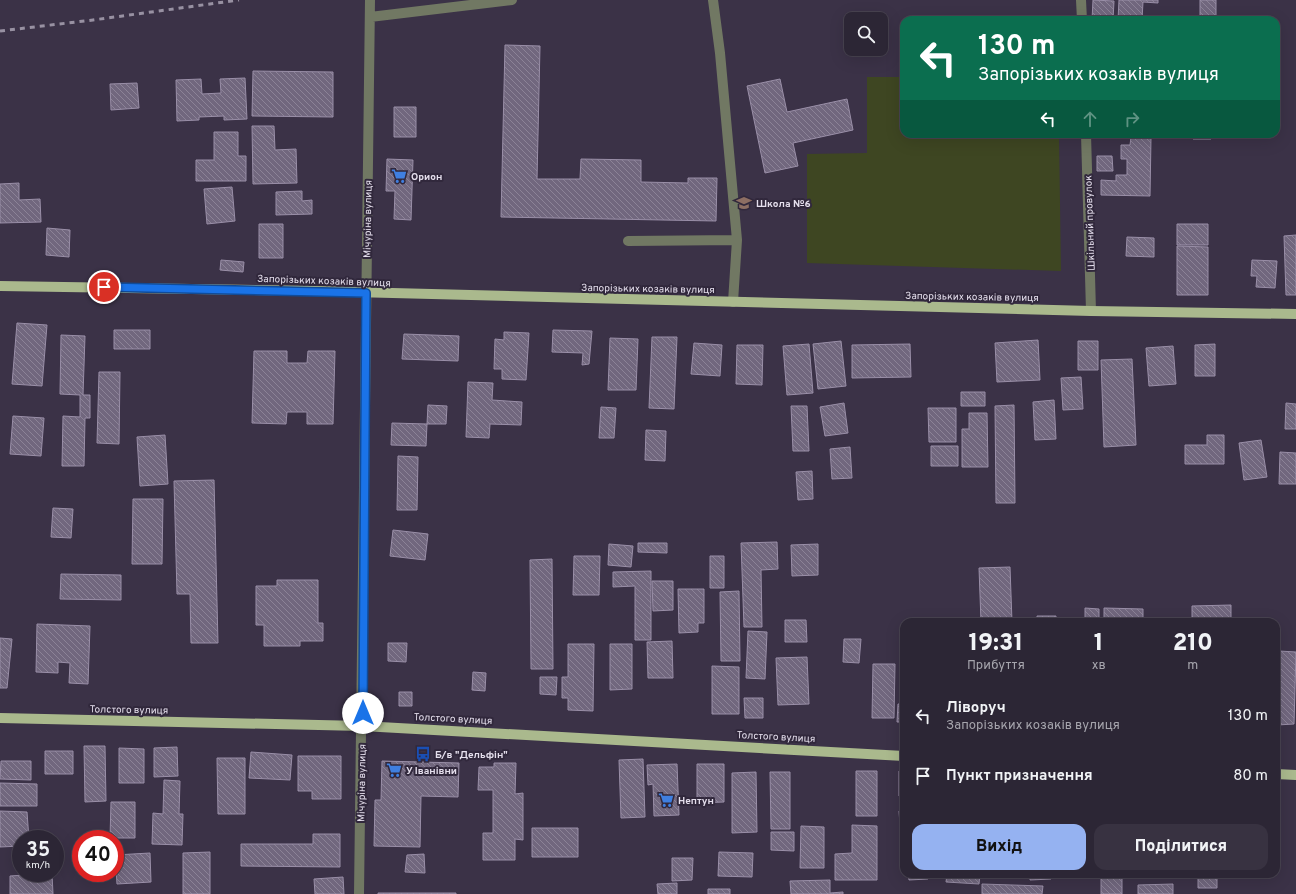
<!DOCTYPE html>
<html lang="uk">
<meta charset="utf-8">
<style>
:root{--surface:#2c2635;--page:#383241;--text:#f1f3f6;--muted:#a6a5ad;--line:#484350;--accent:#95b2f1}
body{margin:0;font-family:Overpass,sans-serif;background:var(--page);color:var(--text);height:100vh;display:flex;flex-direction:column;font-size:15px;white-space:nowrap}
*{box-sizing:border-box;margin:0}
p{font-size:13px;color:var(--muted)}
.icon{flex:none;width:22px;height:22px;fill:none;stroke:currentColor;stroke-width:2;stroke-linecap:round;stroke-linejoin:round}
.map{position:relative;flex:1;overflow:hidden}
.panel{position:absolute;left:900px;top:618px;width:380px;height:260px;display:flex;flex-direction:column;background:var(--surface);border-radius:12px;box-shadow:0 4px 16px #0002,0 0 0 1px var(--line)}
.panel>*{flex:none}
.banner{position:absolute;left:900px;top:16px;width:380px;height:122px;border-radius:12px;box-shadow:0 4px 16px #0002,0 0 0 1px var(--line);background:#0b6e4f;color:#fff;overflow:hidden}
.tools{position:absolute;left:844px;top:12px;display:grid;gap:8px}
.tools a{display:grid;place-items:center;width:44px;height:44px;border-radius:8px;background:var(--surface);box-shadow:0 4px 16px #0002,0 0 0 1px var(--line);font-size:20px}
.speed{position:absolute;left:12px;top:830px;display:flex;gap:8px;font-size:20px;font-weight:700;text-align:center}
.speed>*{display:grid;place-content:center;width:52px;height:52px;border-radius:50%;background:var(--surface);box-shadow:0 4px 16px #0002,0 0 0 1px var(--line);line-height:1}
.speed small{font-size:10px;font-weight:400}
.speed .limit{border:6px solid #d22;background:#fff;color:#111}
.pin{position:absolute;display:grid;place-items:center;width:34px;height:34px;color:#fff;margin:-17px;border:2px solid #fff;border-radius:50%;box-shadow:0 1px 4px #0007}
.me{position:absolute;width:44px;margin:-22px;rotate:0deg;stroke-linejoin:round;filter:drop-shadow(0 0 3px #0008)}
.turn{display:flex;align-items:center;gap:14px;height:84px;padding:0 12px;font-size:18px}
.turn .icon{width:52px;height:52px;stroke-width:2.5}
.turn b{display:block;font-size:28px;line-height:34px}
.lanes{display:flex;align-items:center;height:38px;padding:0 12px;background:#0003;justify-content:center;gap:20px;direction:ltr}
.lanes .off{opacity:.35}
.eta{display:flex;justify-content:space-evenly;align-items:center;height:68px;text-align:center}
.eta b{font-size:24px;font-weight:800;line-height:28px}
.action{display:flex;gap:8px;margin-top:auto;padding:8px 12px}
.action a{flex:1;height:46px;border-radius:12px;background:var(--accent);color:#111;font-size:16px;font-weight:800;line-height:46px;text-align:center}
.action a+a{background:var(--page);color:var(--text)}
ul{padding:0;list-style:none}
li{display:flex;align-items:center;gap:12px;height:60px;padding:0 12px}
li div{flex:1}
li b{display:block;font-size:15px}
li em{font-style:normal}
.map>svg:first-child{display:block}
.pitch{fill:#3e4622}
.building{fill:url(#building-back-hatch);stroke:#9a8fa8}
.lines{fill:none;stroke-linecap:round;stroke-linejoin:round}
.minor{stroke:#717863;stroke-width:10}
.major{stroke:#aab98d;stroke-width:10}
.rail{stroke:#9891a2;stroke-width:3;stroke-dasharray:5 5;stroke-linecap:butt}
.route-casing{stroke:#114b97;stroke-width:10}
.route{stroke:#1a73e8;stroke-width:7}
.labels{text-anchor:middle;stroke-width:4;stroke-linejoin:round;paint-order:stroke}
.poi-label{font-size:10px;font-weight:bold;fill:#e5dfed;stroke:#31283c;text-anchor:start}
.street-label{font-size:10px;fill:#e5dfed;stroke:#31283c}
</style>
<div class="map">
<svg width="1296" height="894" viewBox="0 0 1296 894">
<defs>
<pattern id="building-back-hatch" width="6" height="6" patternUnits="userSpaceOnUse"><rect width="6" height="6" fill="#71677e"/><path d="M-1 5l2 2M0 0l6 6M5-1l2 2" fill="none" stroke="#8c8397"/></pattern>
</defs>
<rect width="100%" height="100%" fill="#3b3247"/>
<path class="pitch" d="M867 77H904V134H1059L1061 271 807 263V154L867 153Z"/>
<path class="building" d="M1093 0 1114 1 1113 20H1092Z
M1119 0H1158V3L1143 2 1142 20H1118Z
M1200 0H1216V20H1200Z
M505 45 540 46 537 179H580L581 159 641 160V182L688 183V178H717L716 221 501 217Z
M253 71 333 72V117L252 116Z
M245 78 247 119 224 120V116L199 117V120L177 121 176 80 201 79 202 94 221 93 220 79Z
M780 79 787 112 847 99 853 130 793 143 798 166 765 173 747 86Z
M137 83 139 108 111 110 110 84Z
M394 107H416V137H394Z
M252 126H274L275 150 296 149 297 183 253 184Z
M214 132H238V156H246V181H196V160H214Z
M1193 134H1210L1211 139H1193Z
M1131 137 1151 138 1150 196 1101 195V180L1116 181V175H1127V159H1121V145H1130Z
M1097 156H1112L1113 171H1097Z
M387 159 413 160 411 220 394 219 395 191H386Z
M19 183V200L40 199 41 222 0 223V184Z
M232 187 235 221 207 224 204 189Z
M302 191V201L312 200V214L276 215V192Z
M259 224H283V258H259Z
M1177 224H1208V245H1177Z
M47 228 70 230 69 257 46 255Z
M1296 235V295H1286L1284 236Z
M1127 237 1154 238V257L1126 256Z
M1177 246 1208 247V295H1177Z
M221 260 244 262 243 272 220 270Z
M1252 260 1277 261 1275 288 1256 287 1257 276H1251Z
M17 323 47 325 42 386 12 384Z
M114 330H150V349H114Z
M553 330 592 331 589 364 582 365 583 353 552 352Z
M504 332 529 333 526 380 502 379V369H494L495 339 504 340Z
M404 334 459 336 458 361 402 359Z
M61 335 85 336 83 395H90V418H85L84 466H62L63 416 80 417V395L60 394Z
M652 337H677L674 409 649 408Z
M610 338 638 339 636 390H608Z
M1038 340 1040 380 997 382 995 343Z
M841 341 846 386 818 389 813 344Z
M1078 341H1098V370H1078Z
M694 343 722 345 720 376 691 374Z
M809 344 813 393 787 395 783 346Z
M910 344 911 377 852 378V345Z
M1215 344V376H1195V345Z
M737 345H763L762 385 736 384Z
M1173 346 1176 384 1149 386 1146 348Z
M254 351H287V363H307L308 351H335L333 424H307V412H287L286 424 252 423Z
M1132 359 1136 445 1104 447 1101 360Z
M99 372H120L119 444 97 443Z
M1081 377 1083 409 1063 410 1061 378Z
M468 382 493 383 492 400 522 402 521 425 490 424 489 438 466 437Z
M961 392H985V406H961Z
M1054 400 1056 439 1035 440 1033 402Z
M844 403 848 433 825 436 820 407Z
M1286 403 1296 404V429H1285Z
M428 405 447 406 446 424H427Z
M1014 405 1015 503H996L995 406Z
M791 406H807L809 451H793Z
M601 407 616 408 614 438H599Z
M928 408H956V442H929Z
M969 413H987L988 467H962V429H969Z
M13 416 44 418 41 456 10 454Z
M392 423 427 424 426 446 391 445Z
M646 430 666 431 665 461 645 460Z
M165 435 168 484 140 486 137 437Z
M1207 435H1224V464H1185V445H1207Z
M1261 440 1267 477 1244 480 1239 443Z
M931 446H958V466H931Z
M850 447 852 478 832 479 830 449Z
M1280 452 1296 453V484H1279Z
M398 456 418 457 417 510H397Z
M812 471 813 499 798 500 796 472Z
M214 480 218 643H191L190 594H177L174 481Z
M133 499H163L162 564H132Z
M53 508 73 509 71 538 51 537Z
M393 530 428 534 425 560 390 556Z
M777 542 778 569 761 570 762 627H744L741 543Z
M638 543H667V553L638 552Z
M609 544 633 546 631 567 608 565Z
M818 544V575L792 576 791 545Z
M574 556H600L599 595H573Z
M710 556H724V588H710Z
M552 559 553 669H531L530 560Z
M1010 567 1012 622H981L979 568Z
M651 571V640H635V586L613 587V572Z
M61 574 121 575V600L60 599Z
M277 580H318V623H323V641H300V646H264V625H256V586H277Z
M652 581H673V610L653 611Z
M678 589H704V623H698V632L679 633Z
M739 591 740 661H721L720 592Z
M1231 605V622H1192V606Z
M1085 608 1099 609V622H1085Z
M1104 608 1143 609V622H1104Z
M1037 616H1056V622H1037Z
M785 620H806L807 642H785Z
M37 624 90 626 88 684 69 683 70 663 58 662V673L36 672Z
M748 631 767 632 765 679 746 678Z
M0 638 12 639 7 688H0Z
M844 639H861L859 663 843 662Z
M672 641 673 678H648L647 642Z
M388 643H407L406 662 388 661Z
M568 644H594L593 711 568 710V698H562V677H568Z
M610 644H632V689L610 690Z
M1279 651 1296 652 1294 724 1277 725Z
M807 657 809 704 778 705 776 658Z
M873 664H895L894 718H872Z
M712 666 739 667V714H712Z
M473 672 486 673 485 691 472 690Z
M540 677H557L556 695 540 694Z
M399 692H412V706H399Z
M744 698H763V718H745Z
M898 704H904V722H897Z
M84 746H105L106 801 85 802Z
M177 747 178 776 154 777V748Z
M119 748 144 749V783H119Z
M45 751H73V774H45Z
M251 752 292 755 290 780 249 778Z
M298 756H341V799H312V791H298Z
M217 758H245V814H218Z
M643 759 645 817 621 818 619 760Z
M1 761H31V780L0 779Z
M382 761 459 763 458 797 421 796 420 847 374 846 375 800H381Z
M494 763H516L515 794 523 793V840L515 839V860H483V833H493V790H478L479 767H494Z
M677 764 679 815 654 816 653 784 648 785 647 765Z
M697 764H724V802L697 803Z
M856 771H877V816H856Z
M899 771H904V796H899Z
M756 772 757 832 732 833V773Z
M770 772H790V829H771Z
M164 780 180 781 179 814H183L182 845 152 844 153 813 163 814Z
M0 783 37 784V806H0Z
M111 802H135V838H110Z
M0 811 27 812 29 839H21V846L0 847Z
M899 811H904V852H902Z
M852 825 877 826V880H835V854L852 853Z
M801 826 824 827V868H800Z
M532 828H578V857H532Z
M771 832H794V851L771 850Z
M313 834H340V867L241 866V844H313Z
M210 852V894H183V853Z
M719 852 753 853 752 877 718 876Z
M150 853 151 882 117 884 115 855Z
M424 854 425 873 405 872 407 855Z
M672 858H693L692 880 672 881Z
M52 873 53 894H10V876Z
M908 874H928V879L909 880Z
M947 874H980L979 884 946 882Z
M986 874H1014V877L986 876Z
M1030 874H1051V879L1030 880Z
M1101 874H1122V894H1101Z
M1198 874H1217V888H1198Z
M343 877 344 894H315L314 879Z
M830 880V893L843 892V894H791L790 881Z
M677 883V894H658L657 884Z
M982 884 1043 886 1042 894H982Z
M1173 884V894H1138V885Z
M708 889H730V894H708Z
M378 893H456V894H378Z"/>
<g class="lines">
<path class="minor" d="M713 0 720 53 737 240 733 302
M1081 0 1082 20
M370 17 512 0
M1086 134 1091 311
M628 241 737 240
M359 894 370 0"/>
<path class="major" d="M0 286 314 291 1091 311 1296 314
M0 718 362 726 904 756
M1276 774 1296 775"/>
<path class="rail" d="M0 31 93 20 239 0"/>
</g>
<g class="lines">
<g class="route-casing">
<path id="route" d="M104 287 366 293 363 713"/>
</g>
<use href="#route" class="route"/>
</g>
<defs>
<g id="supermarket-bare" transform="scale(1.2)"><path d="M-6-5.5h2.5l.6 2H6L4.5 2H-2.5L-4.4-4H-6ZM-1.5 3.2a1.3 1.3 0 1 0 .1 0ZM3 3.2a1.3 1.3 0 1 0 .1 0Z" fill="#3f7fe0" stroke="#31283c" stroke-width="2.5" paint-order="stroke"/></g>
<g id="school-bare" transform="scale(1.2)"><path d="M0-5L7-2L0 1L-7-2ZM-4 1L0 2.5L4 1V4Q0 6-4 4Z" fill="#8d6e63" stroke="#31283c" stroke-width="2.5" paint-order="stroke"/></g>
<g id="bus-bare" transform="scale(1.2)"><path d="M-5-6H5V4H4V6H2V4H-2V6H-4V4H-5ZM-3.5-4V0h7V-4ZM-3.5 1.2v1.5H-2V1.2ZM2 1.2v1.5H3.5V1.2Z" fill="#1a4fb4" stroke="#31283c" stroke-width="2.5" paint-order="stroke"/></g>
</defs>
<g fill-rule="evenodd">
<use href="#supermarket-bare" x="399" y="176"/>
<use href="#school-bare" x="744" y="203"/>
<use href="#bus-bare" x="423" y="754"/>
<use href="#supermarket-bare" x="394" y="770"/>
<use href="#supermarket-bare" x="666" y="800"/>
</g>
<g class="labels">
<g class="poi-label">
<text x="411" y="180">Орион</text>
<text x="756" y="207">Школа №6</text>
<text x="435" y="758">Б/в "Дельфін"</text>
<text x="406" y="774">У Іванівни</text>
<text x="678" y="804">Нептун</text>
</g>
<g class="street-label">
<text transform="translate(367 219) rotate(-89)" y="4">Мічуріна вулиця</text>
<text transform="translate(1089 223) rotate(-92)" y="4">Шкільний провулок</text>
<text transform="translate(324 280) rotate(2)" y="4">Запорізьких козаків вулиця</text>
<text transform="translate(648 288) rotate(1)" y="4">Запорізьких козаків вулиця</text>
<text transform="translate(972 296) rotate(1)" y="4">Запорізьких козаків вулиця</text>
<text transform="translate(129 709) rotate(1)" y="4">Толстого вулиця</text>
<text transform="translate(453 718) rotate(3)" y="4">Толстого вулиця</text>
<text transform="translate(776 736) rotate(3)" y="4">Толстого вулиця</text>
<text transform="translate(361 783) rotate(-89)" y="4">Мічуріна вулиця</text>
</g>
</g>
</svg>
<div class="tools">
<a><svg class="icon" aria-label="search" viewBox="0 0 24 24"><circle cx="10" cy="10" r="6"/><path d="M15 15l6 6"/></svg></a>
</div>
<div class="speed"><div>35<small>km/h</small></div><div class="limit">40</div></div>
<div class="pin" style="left:104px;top:287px;background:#d93025"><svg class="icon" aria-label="arrive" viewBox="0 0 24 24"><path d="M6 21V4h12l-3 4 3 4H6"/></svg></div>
<svg class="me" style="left:363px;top:713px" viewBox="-20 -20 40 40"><circle r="19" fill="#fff"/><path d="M0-13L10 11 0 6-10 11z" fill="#1a73e8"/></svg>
<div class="banner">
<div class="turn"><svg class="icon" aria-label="left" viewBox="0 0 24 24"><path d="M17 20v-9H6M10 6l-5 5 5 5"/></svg><div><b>130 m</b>Запорізьких козаків вулиця</div></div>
<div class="lanes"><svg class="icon" aria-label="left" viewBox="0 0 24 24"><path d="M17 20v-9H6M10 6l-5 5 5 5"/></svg><svg class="icon off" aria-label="ahead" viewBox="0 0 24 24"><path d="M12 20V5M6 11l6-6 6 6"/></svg><svg class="icon off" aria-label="right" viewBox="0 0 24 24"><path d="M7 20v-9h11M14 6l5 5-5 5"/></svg></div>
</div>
<section class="panel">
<div class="eta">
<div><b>19:31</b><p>Прибуття</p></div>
<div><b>1</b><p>хв</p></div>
<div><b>210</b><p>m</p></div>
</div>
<ul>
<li><svg class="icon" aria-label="left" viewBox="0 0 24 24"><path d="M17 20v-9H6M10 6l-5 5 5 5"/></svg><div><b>Ліворуч</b><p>Запорізьких козаків вулиця</p></div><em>130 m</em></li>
<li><svg class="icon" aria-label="arrive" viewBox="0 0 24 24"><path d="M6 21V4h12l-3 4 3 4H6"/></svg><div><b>Пункт призначення</b></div><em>80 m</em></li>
</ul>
<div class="action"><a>Вихід</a><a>Поділитися</a></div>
</section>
</div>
